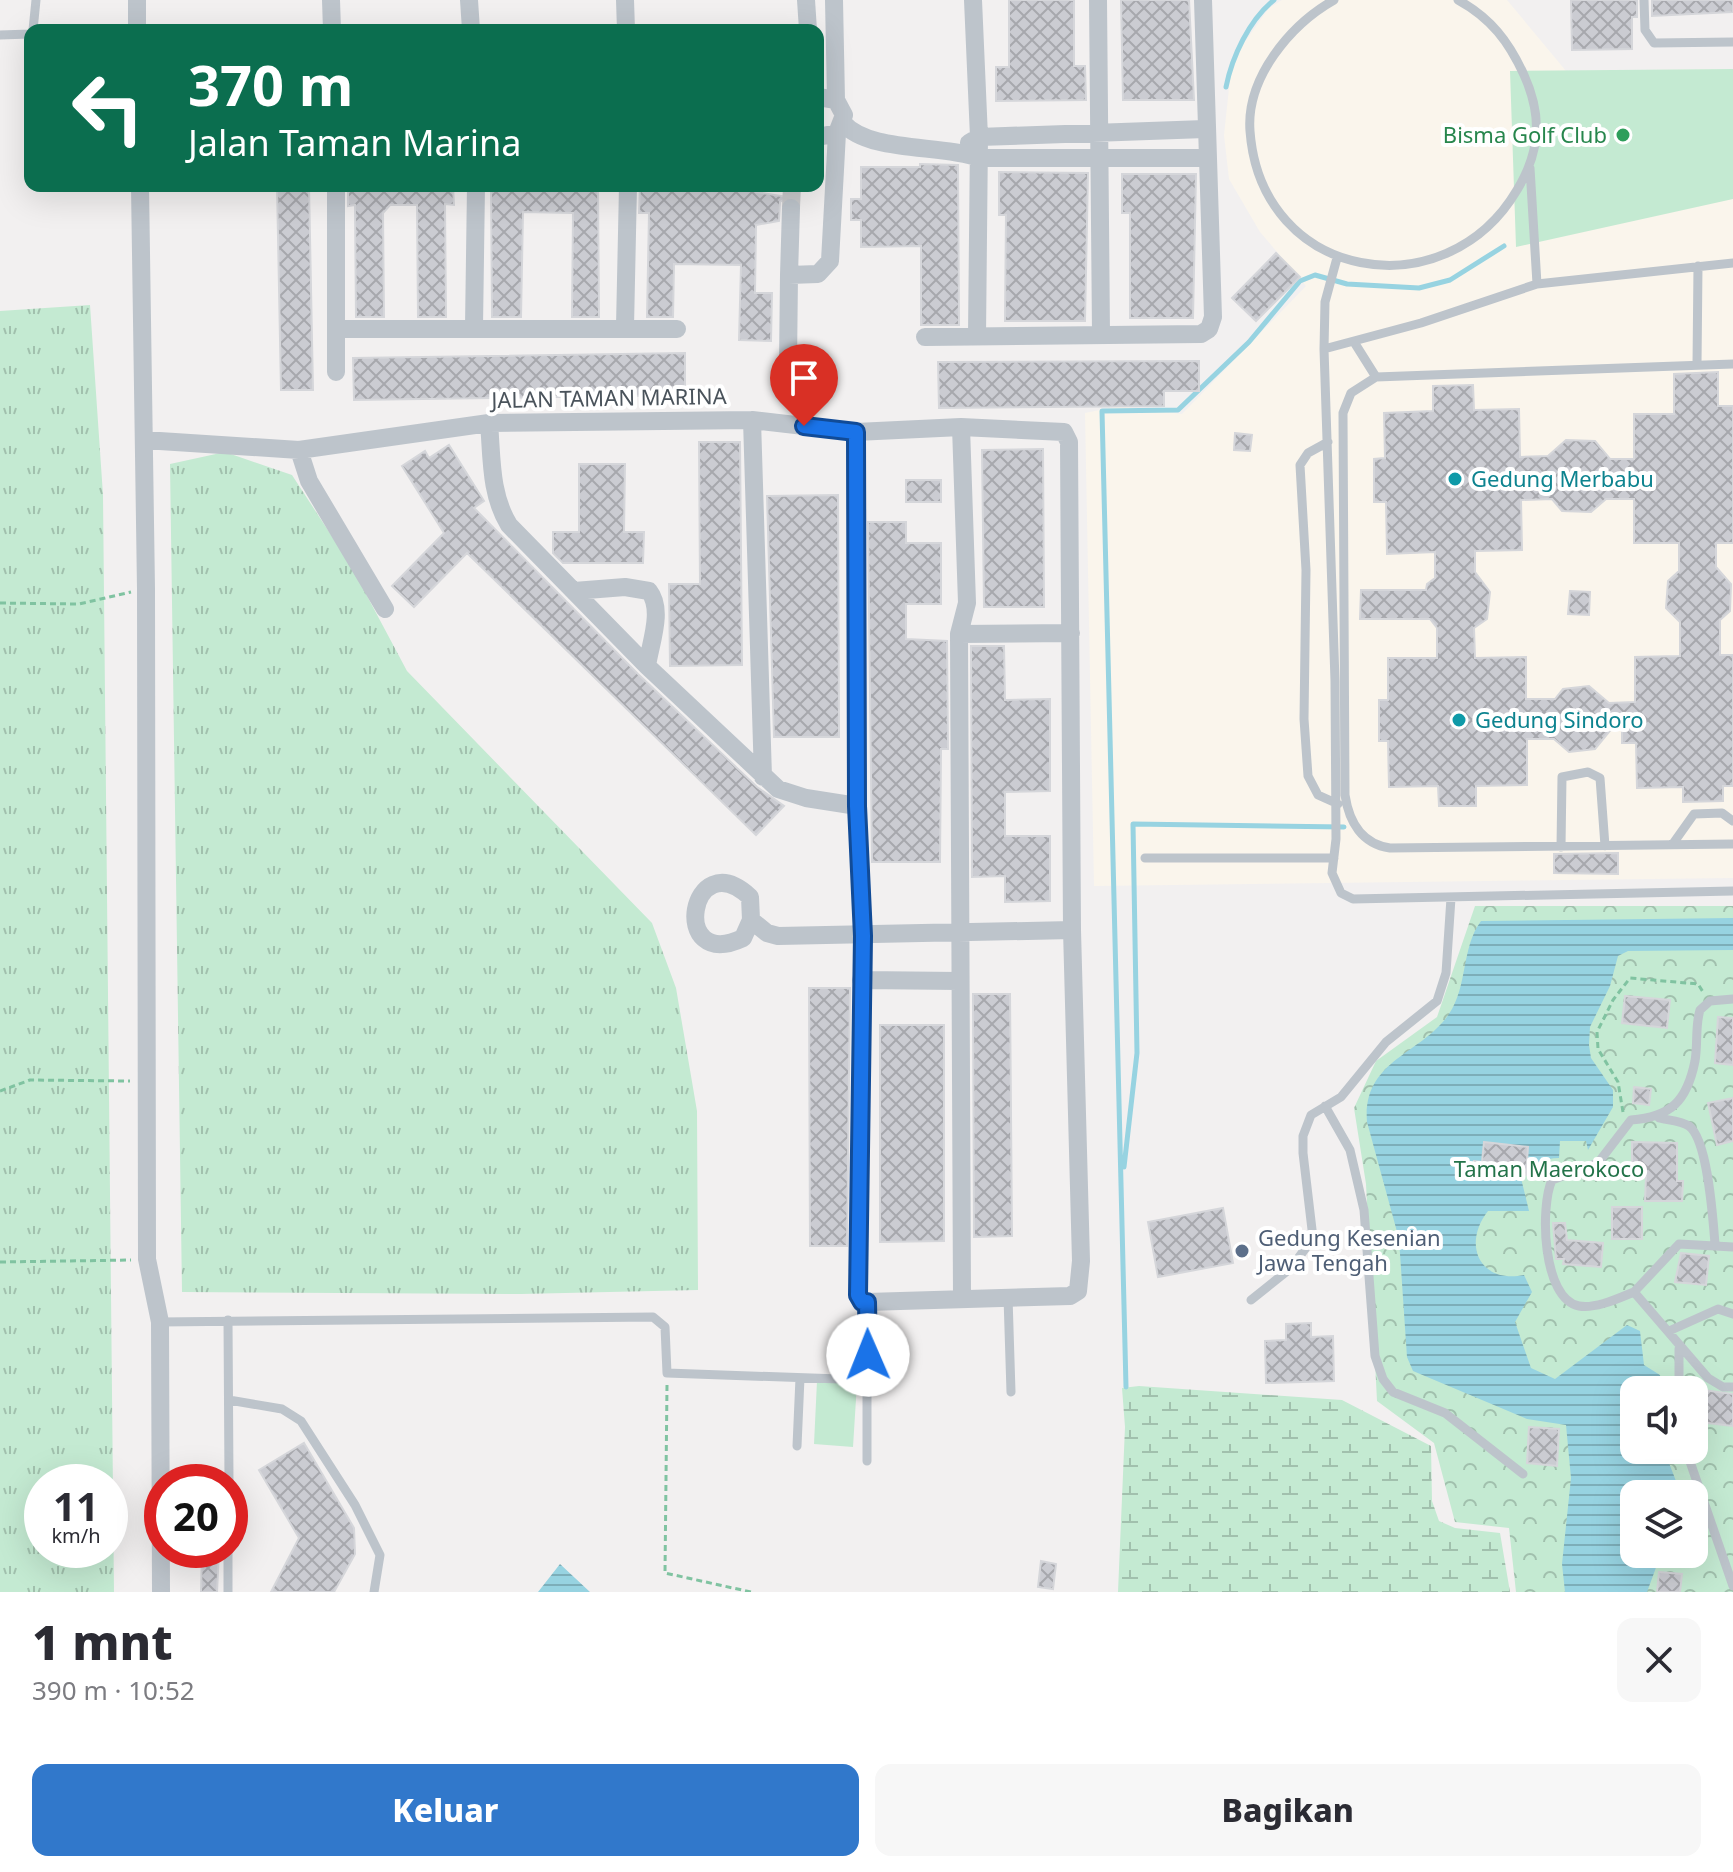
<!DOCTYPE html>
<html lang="id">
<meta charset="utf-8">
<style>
:root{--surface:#fff;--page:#f7f7f7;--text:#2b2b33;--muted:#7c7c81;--accent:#3178cb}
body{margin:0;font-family:"Noto Sans",sans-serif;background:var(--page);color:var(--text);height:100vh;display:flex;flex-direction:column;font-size:30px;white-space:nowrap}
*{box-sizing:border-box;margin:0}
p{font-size:26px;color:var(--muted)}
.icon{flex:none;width:44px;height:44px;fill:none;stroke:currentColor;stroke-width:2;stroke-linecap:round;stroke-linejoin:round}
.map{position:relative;height:1592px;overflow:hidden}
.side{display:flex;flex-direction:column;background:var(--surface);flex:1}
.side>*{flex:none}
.guide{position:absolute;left:24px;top:24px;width:800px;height:168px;border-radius:16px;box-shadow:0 8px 32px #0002;background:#0b6e4f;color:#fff;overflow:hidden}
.buttons{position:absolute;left:1620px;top:1376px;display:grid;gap:16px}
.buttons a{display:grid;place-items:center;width:88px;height:88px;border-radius:16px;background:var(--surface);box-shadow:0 8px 32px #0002;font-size:40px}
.speed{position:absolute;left:24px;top:1464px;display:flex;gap:16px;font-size:40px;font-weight:700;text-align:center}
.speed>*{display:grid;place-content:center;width:104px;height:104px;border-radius:50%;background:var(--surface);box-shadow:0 8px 32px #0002;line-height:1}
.speed small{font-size:20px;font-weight:400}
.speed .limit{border:12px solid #d22;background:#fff;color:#111}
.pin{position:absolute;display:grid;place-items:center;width:68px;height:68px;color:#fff;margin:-82px -34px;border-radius:50% 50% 50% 0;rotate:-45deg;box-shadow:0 0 8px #0007}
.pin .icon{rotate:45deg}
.me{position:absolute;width:88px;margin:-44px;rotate:359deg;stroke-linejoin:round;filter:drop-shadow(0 0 6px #0008)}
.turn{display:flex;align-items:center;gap:28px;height:168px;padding:0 32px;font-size:36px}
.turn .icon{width:104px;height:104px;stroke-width:2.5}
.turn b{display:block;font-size:56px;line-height:68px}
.round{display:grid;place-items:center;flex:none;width:84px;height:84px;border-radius:16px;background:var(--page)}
.summary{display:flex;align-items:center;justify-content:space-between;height:136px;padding:0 32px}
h1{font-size:48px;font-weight:800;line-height:60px}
.action{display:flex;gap:16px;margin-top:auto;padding:16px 32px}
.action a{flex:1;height:92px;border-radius:16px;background:var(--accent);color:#fff;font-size:32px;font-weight:800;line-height:92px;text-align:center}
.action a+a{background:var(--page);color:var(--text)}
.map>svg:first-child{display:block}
.commercial{fill:#faf5ec}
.grass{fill:url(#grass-tufts);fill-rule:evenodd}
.wetland{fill:url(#wetland-marsh)}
.park{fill:url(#park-crowns);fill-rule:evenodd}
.pitch{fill:#c4ead2}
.water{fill:url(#water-rules)}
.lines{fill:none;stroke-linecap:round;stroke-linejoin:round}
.stream{stroke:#97d3e1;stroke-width:5}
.building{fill:url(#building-cross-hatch);stroke:#d5d6da;stroke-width:2;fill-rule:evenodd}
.street-tunnel{stroke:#c8c9cb;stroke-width:18;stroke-dasharray:18 9;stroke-linecap:butt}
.path{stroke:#80c3a1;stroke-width:3;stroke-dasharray:6 4;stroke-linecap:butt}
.lane{stroke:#bdc4cb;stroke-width:9}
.street{stroke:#bdc4cb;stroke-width:18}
.route-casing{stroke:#114b97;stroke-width:20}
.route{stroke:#1a73e8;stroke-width:14}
.leisure-dot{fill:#2e9e5b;stroke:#fff;stroke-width:3}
.culture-dot{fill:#0f9aa8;stroke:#fff;stroke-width:3}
.service-dot{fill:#5c6f8a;stroke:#fff;stroke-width:3}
.labels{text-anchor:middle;stroke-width:8;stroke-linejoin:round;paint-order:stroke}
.leisure-label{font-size:22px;fill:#27864d;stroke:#fff;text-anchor:end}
.street-label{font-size:22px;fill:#4a535b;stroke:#fff}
.culture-label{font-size:22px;fill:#0d838f;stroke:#fff;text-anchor:start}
.park-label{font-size:22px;fill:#237349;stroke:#fff}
.service-label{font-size:22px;fill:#4e5e75;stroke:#fff;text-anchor:start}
</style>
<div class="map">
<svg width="1733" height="1592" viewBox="0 0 1733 1592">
<defs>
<pattern id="grass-tufts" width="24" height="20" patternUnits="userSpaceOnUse" patternTransform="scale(2)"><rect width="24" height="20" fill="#c4ead2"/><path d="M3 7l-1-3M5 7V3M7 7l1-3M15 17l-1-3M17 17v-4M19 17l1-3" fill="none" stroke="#a1c0ad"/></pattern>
<pattern id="wetland-marsh" width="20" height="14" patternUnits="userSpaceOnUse" patternTransform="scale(2)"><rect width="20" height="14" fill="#c4ead2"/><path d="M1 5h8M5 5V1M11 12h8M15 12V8" fill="none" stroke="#a1c0ad"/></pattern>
<pattern id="park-crowns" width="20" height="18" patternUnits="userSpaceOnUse" patternTransform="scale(2)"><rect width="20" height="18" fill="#c4ead2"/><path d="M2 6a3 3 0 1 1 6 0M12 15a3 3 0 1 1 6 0" fill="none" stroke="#a1c0ad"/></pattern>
<pattern id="water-rules" width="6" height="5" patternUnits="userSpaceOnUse" patternTransform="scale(2)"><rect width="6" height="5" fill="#97d3e1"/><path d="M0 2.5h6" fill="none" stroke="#7daeb9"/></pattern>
<pattern id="building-cross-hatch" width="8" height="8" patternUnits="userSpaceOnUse" patternTransform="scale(2)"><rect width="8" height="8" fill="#cbccd2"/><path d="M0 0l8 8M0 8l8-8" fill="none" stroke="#a7a8ad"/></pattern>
</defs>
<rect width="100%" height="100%" fill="#f2f0f0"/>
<path class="commercial" d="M1282 0H1507L1566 71 1733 69V878L1094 886 1085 413 1119 406 1182 414 1306 286 1260 232 1229 179 1224 135 1232 60 1269 8Z"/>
<path class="grass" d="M90 305 103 495 114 1592H0V311ZM42 1482H110V1550H42Z
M225 452 292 475 350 564 407 671 652 923 676 988 697 1111 698 1290 521 1294 182 1292 170 464Z"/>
<path class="wetland" d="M1139 1386 1342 1400 1431 1446 1432 1501 1439 1521 1455 1528 1500 1533 1510 1592H1118L1125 1427 1122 1388Z"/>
<path class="park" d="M1475 906H1733V1592H1516L1509 1528 1455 1522 1434 1443 1377 1401 1366 1184 1354 1108 1376 1061 1437 1017ZM1634 1390H1694V1450H1634ZM1634 1494H1694V1554H1634Z"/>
<path class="pitch" d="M1733 69V199L1516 247 1510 71Z
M817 1381 857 1383 853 1447 814 1444Z"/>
<path class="water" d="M1733 918V950L1628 951 1618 956 1610 986 1590 1027 1589 1045 1591 1058 1613 1090V1107L1588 1150 1586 1141H1560L1559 1158C1542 1158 1531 1166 1521 1178L1529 1211H1488C1462 1244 1479 1284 1524 1275L1532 1292 1515 1322 1531 1368 1555 1379 1627 1325 1640 1331 1644 1365 1660 1375 1662 1390H1634V1450H1664L1681 1494H1634V1554H1661L1647 1592H1565L1562 1564 1571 1478 1566 1425 1527 1419 1413 1371 1407 1357 1399 1239 1367 1122C1362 1060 1421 1055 1449 1014 1468 986 1461 948 1481 921Z
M560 1564 590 1592H538Z"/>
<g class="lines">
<path class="stream" d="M1226 87C1232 57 1249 20 1274 0
M1124 1167 1137 1053 1133 824 1344 827
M1126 1387 1102 411 1178 410 1249 342 1300 281 1315 275 1347 284 1419 288 1450 280 1504 246"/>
</g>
<path class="building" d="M1009 0H1074V66H1085L1086 100 996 101V67H1009Z
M1121 0H1189L1194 100H1123Z
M1571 0H1637V17H1632V49L1572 50Z
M1652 0H1733V12L1652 16Z
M920 164 958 165 959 325H921V246L861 247V220H851V199H861V167H920Z
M999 172 1088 173 1085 321H1005L1006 215H999Z
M1122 174H1196L1193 318H1130V213H1122Z
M277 186H309L313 390H281Z
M348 186H453L454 205 445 204 446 317H418L417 205H390L383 213 384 317H356L355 205 348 206Z
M491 186H598L599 317H572L573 213 523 212 521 317H492Z
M640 186H756V192L788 197 780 202 779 221 756 225 755 293H772L771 341 739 340 741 265 674 264 673 317H647L649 213H639Z
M1276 253 1300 277 1256 321 1232 298Z
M685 353V395L354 400 353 358Z
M1199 361V391H1164V406L939 408 938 362Z
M1718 372V406H1733V543H1716V567L1731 584 1730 611 1720 620V655H1733V786H1723V801L1683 802V787L1637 788 1636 743H1622V716L1595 749 1569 752 1554 739H1527V785L1476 786V806H1439L1438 786 1389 787 1388 741H1379V700H1388V658H1437V628L1430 619H1360L1361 590H1426L1427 584 1435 578V552L1387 554 1386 502H1374V459L1385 458 1384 413 1433 411V386L1473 385 1474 410 1519 409 1520 457 1548 456 1566 440 1595 441 1610 459H1634V414H1674V374ZM1552 499 1562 511 1591 512 1606 499H1634V543H1679V571L1668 581 1666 608 1680 622V656L1635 657V702L1609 703 1589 686 1563 689 1555 699H1526V657L1475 658 1474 628 1487 619 1490 592 1475 572V551L1522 550 1521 500Z
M1235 433 1252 435 1250 451 1234 450Z
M699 442H740L742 665 670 666 669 584H700Z
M449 445 484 501 474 508 638 674 757 787 784 806 756 835 467 553 414 607 392 586 444 533 402 466 425 451 429 458Z
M1043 449 1044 607H984L982 450Z
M579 464H625L624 532H644L643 563H563L553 553V532H579Z
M906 480H941V502H906Z
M838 495 839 737H774L767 496Z
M868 522H906V543H941V604H906V639L947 641 948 749H941L940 862H872Z
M1570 591 1590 592 1589 615 1568 614Z
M971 646H1004L1005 700 1050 699V791L1005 792V836H1050V901L1005 902V876L972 877Z
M1618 853V874L1554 873V854Z
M809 988H850L847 1246H810Z
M973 994H1010L1012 1236 974 1237Z
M1625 996 1670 1000 1667 1028 1622 1023Z
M1718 1017 1733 1018V1065L1715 1063Z
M880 1025H944V1241L880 1242Z
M1634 1087 1651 1089 1649 1105 1633 1103Z
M1733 1098V1141L1717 1145 1708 1103Z
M1484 1142 1528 1147 1526 1175 1492 1172 1490 1177 1473 1176 1474 1161 1482 1162Z
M1632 1142 1677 1143V1181H1683L1682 1201H1645L1646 1177H1632Z
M1612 1207H1642V1239H1612Z
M1223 1208 1233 1263 1158 1277 1148 1222Z
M1553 1223H1565L1567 1240 1603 1243 1601 1267 1563 1264 1564 1259H1556Z
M1681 1253 1709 1256 1706 1285 1675 1282Z
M1311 1323V1337L1333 1336 1334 1381 1266 1383 1265 1341 1286 1340V1324Z
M1703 1390 1733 1394V1426L1700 1422Z
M1529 1427 1559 1429 1557 1466 1527 1463Z
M304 1443 354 1528 355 1554 334 1592H271L299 1538 259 1470Z
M202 1550H219L217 1592H201Z
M1041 1561 1056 1564 1053 1589 1038 1587Z
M1659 1572 1682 1574 1680 1592H1657Z"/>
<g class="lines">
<path class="street-tunnel" d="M791 208 792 186"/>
<path class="path" d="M0 603 79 604 131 592
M0 1091 30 1080 130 1081
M1623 1112 1618 1082 1598 1049 1597 1032 1613 1000 1630 978 1698 984 1703 992
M0 1262 131 1260
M667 1385 665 1573 751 1592"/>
<path class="lane" d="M1334 0C1290 25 1246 78 1250 131 1261 281 1445 312 1517 190 1540 152 1543 117 1524 75 1509 42 1491 18 1458 0
M1644 0 1645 30 1654 43 1733 42
M33 30 36 0
M0 35 30 34
M1530 168 1537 284
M1733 263 1537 284 1421 323 1324 349 1335 681 1336 839 1332 873 1341 893 1353 899 1733 891
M1354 342 1376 377 1733 364
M1324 349 1325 302 1337 258
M1697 364 1698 266
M1376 377 1351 393 1343 413 1345 795C1349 822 1362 844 1390 848L1733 844
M1328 442 1308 453 1300 465 1306 570 1304 719 1308 776 1318 795 1338 804
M1672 845 1694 814 1722 813 1733 821
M1561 847 1562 777 1588 772 1600 778 1605 846
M1145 858H1334
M1733 999 1710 1001 1700 1010C1695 1026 1698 1044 1695 1061 1687 1101 1671 1117 1631 1120L1598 1163 1552 1180C1540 1206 1542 1299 1579 1306 1596 1309 1619 1298 1634 1292L1708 1378 1723 1387H1733
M1325 1106 1350 1150 1364 1210 1375 1356 1383 1379 1393 1392 1445 1413 1523 1474
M1659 1118C1667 1120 1682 1121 1689 1126 1708 1140 1713 1220 1715 1244
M1634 1292 1679 1244 1733 1247
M1008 1297 1011 1392
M1251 1300 1291 1268 1313 1238 1303 1153V1136L1311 1115 1341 1097 1386 1042 1437 1001 1446 973 1451 898
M867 1302V1461
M228 1320 229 1482
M160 1322 653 1317 665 1327 667 1373 868 1380
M1669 1331 1718 1309 1733 1314
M1679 1349V1390
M229 1400 282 1409 301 1421 355 1505 380 1555 374 1592
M797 1446 800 1378
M1686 1450 1733 1586
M228 1592V1550"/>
<path class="street" d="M331 0 332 30
M469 0 471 30
M625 0 626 30
M806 0 808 30
M834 0 836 100
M973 0 979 137 977 336
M1098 0 1101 334
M137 30V0
M818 97 836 100 844 115 837 133 818 137
M843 123C869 153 941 144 979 158H1206
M969 143 979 137 1205 129
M140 186 146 589 147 1259 160 1322 161 1592
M336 186V372
M789 275 791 208
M474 327 476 186
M625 327 628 186
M338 329H677
M925 337 1201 334 1209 329 1213 317 1203 0
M788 364 789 275 818 274 830 261 837 133
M752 420 763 777
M489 423C492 458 490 494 509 525L647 666 778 789 806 798 857 806
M961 427 967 603 959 634 962 1298
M144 440 299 450 489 423 752 420 856 432 961 427 1064 432 1069 442 1072 930 1081 1261 1078 1291 1070 1296 867 1302H862L858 1295 863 936 857 806 856 432
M299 450 309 481 385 609
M574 591 625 587 649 591C664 610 650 644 647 666
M959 634 1071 633
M751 920 743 938C668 973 690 841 750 897L751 920 767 933 778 936 1072 930
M861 980 959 981"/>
</g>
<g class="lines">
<g class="route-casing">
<path id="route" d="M804 426 856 432 857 806 863 936 858 1295 862 1302H867L868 1355"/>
</g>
<use href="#route" class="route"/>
</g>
<circle class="leisure-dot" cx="1623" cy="135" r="8"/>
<g class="culture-dot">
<circle cx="1455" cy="479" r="8"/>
<circle cx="1459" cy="720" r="8"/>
</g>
<circle class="service-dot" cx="1242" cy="1251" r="8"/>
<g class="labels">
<g class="leisure-label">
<text x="1607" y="143">Bisma Golf Club</text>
</g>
<g class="street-label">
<text transform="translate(609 398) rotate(-1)" y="8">JALAN TAMAN MARINA</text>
</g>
<g class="culture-label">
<text x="1471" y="487">Gedung Merbabu</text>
<text x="1475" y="728">Gedung Sindoro</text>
</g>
<g class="park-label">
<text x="1549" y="1177">Taman Maerokoco</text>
</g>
<g class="service-label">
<text x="1258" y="1246">Gedung Kesenian<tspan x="1258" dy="25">Jawa Tengah</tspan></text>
</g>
</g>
</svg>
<div class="buttons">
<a><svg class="icon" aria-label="sound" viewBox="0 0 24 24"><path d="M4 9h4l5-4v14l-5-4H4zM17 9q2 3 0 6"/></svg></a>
<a><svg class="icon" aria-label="layers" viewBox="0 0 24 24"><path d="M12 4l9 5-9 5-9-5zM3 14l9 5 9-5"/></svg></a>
</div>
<div class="speed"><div>11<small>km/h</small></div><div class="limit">20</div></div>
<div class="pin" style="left:804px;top:426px;background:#d93025"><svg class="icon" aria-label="arrive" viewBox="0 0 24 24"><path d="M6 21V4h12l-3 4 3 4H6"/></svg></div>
<svg class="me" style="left:868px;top:1355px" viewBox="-20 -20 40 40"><circle r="19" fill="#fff"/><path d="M0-13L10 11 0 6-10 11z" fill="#1a73e8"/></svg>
<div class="guide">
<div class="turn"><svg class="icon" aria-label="left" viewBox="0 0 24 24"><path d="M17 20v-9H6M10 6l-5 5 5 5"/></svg><div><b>370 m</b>Jalan Taman Marina</div></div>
</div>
</div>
<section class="side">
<div class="summary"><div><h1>1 mnt</h1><p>390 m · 10:52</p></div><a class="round"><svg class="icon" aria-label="close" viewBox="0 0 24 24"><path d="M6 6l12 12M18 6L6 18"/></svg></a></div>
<div class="action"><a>Keluar</a><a>Bagikan</a></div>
</section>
